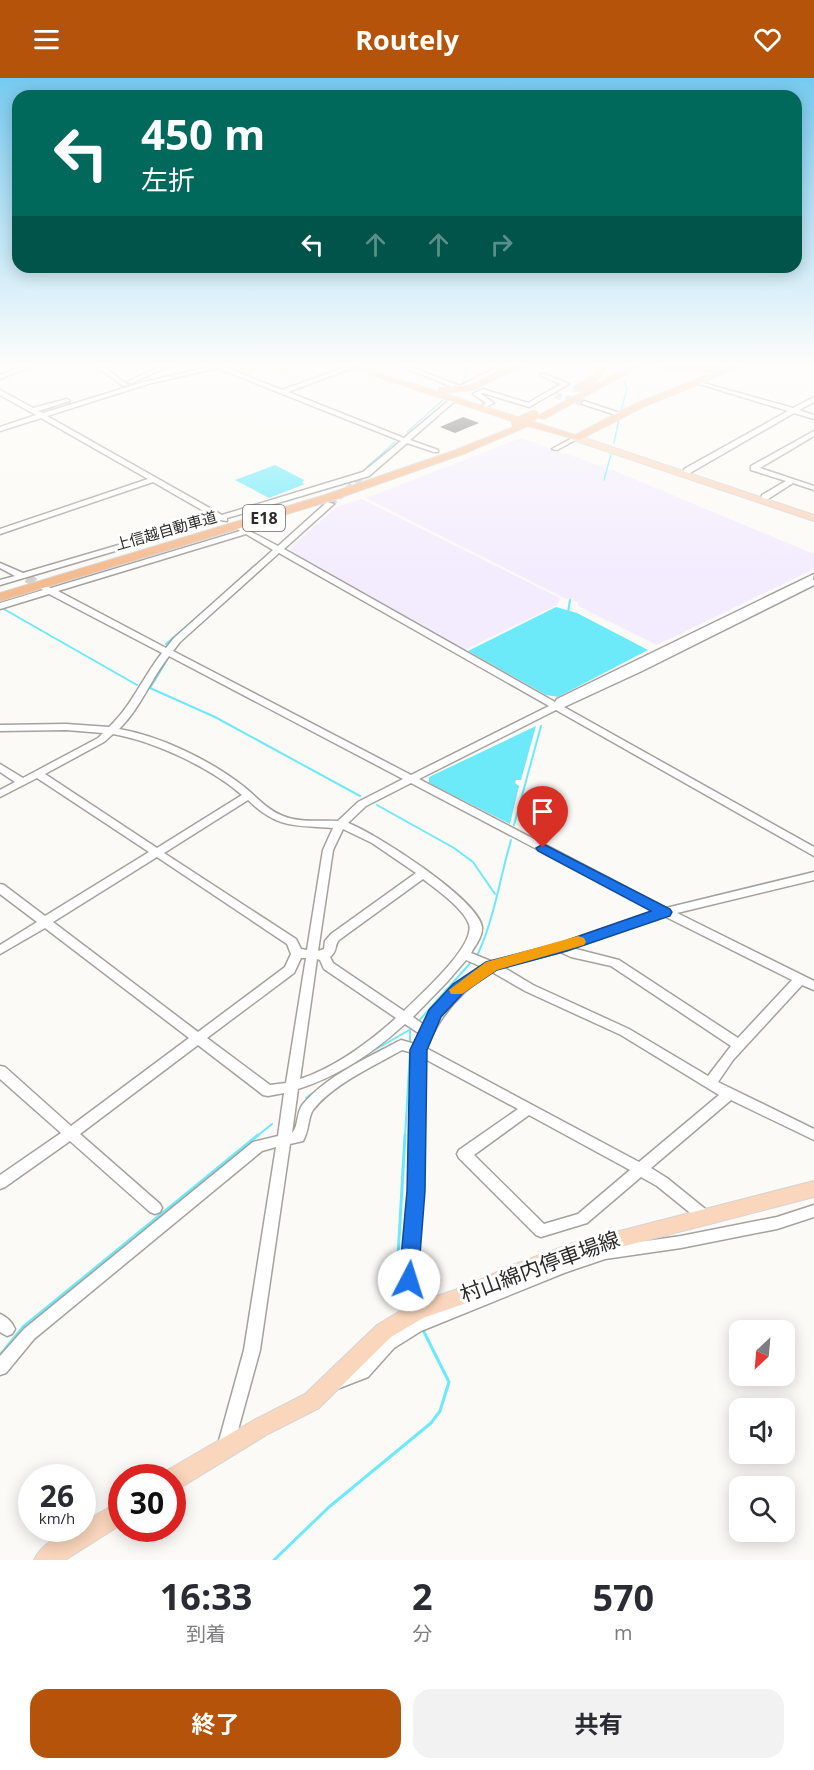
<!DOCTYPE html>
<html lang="ja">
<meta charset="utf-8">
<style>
:root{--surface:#fff;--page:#f2f2f3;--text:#2b2b33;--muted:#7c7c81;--accent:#b45309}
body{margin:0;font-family:"Open Sans","Noto Sans JP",sans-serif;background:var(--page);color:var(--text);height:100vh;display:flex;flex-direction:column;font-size:22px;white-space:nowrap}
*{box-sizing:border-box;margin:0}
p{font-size:20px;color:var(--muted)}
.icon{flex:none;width:33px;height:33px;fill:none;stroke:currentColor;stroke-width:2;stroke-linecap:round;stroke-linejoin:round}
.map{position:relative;height:1482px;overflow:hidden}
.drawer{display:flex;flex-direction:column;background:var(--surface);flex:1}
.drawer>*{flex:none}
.guide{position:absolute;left:12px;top:12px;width:790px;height:183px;border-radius:18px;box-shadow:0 3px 15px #0003;background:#00695c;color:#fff;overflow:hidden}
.needle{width:39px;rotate:206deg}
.buttons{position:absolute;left:729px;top:1242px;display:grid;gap:12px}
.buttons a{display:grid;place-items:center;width:66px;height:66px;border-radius:12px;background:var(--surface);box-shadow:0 3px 15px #0003;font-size:30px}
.speed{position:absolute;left:18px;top:1386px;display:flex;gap:12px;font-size:30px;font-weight:700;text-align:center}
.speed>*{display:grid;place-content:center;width:78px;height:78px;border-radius:50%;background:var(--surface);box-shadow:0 3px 15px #0003;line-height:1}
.speed small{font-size:15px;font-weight:400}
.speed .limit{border:9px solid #d22;background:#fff;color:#111}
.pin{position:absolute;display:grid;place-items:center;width:51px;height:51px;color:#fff;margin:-62px -26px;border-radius:50% 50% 50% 0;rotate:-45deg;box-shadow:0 0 6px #0007}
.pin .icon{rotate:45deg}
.me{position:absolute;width:66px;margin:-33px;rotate:5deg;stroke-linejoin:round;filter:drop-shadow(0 0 4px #0008)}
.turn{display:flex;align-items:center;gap:21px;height:126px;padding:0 30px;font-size:27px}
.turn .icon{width:78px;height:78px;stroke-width:2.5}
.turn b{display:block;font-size:42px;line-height:51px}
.lanes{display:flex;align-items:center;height:57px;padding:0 30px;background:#0003;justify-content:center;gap:30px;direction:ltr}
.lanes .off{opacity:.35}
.eta{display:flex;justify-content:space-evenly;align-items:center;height:102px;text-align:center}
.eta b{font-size:36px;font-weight:700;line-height:42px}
.primary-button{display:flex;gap:12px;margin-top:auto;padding:12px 30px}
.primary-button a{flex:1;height:69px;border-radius:18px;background:var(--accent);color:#fff;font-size:24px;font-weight:700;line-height:69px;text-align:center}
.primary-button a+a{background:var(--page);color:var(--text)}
header{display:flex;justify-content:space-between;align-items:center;height:78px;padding:0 30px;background:var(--accent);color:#fff;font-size:27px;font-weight:700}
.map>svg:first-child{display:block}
.commercial{fill:#f3ecfe}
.green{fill:#eaf59c}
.water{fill:#6ceafa}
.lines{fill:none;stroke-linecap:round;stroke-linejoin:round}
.stream-far2{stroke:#6ceafa;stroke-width:1.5}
.stream-far1{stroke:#6ceafa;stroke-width:2}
.stream{stroke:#6ceafa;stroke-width:3}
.building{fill:#5a5754}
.minor-tunnel-far1{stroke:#d2d1cd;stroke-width:7;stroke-dasharray:7 4;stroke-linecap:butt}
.minor-tunnel{stroke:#d2d1cd;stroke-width:9;stroke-dasharray:9 4.5;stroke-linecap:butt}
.minor-casing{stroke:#a5a29e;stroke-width:3}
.major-casing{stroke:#d5d5d4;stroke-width:2}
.highway-casing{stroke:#d5d5d4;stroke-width:2}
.minor{fill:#fff;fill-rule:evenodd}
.major{fill:#f9d6bc;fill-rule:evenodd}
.highway{fill:#f5bb90;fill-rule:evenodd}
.highway-bridge-casing{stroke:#d5d5d4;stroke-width:11;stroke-linecap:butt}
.highway-bridge{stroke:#f5bb90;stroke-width:10}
.route{fill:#1a73e8;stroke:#114b97;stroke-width:1.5}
.slow{fill:#f59e0b}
.labels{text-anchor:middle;stroke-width:6;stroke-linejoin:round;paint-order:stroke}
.far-street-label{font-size:15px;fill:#2c2b2a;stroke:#fff}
.shield{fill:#fff;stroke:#6b6b6a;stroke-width:1.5}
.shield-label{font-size:16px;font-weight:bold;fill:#2c2b2a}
.near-street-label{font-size:21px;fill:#2c2b2a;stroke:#fff}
</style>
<header><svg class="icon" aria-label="menu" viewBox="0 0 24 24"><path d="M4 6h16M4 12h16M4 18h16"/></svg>Routely<svg class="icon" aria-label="heart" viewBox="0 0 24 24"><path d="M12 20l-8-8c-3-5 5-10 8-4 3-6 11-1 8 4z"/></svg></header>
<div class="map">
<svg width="814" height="1482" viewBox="0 0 814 1482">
<rect width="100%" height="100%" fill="#fcfaf6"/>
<path class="commercial" d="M521 360 615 393 814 476V491L657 567 578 528V524L564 520 366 420Z
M362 421 560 520 557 527 465 572 291 473 290 470 336 429Z"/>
<path class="green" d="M247 288H312L286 296 269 290 246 298 233 293Z"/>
<path class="water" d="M275 387 304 402 302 405 305 406 269 420 235 402Z
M556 529 577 535 648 572 558 619 546 617 468 573Z
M536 648 521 702H516L515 705 519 708 510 746 429 705V699Z"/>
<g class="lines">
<path class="stream-far2" d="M459 288 467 290 462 308
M621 333 627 310 624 304
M407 354 443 322
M614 365 619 341
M367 389 395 364
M604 402 611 376"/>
<path class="stream-far1" d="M2 530 137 607
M568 534 570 522
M166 566 203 534
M167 582 150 610 215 639 360 718
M377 727 454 770 473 784 495 816
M514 747 541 648
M477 878C494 842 500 800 511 762
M417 945 473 882
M410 952V967
M364 978 411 951
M306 1020 352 986
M256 1059 272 1046
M405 1059 410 973"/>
<path class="stream" d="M405 1057 397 1196 411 1228
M0 1277 23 1249 258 1057
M274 1482 329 1429 431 1345 440 1333 449 1304 423 1252"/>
</g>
<path class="building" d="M463 339 479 345 455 355 440 349Z"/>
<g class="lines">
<path class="minor-tunnel-far1" d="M555 317 584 325
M330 426 366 396"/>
<path class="minor-tunnel" d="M27 500 43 509"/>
<g class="minor-casing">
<path id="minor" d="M24 288H31L0 301V297Z
M96 288H102L128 307 123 308Z
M162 288H169L132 305 127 304Z
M213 288H222L282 312 346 289H350V291L288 314 404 360 452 320 457 321 410 362 438 372V374H434L407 365 369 398 227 440V443L220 442 0 507V502L15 498 0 490V485L23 495 214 439 153 404 0 456V451L148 401 41 340 0 353V349L36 337 0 317V312L33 330 67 321 70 323 38 333 43 335 144 304ZM217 290 401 363 363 394 222 437 47 338 148 306Z
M401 288H408L460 308 499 288H506L460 312Z
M541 296H545L569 306 529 329 483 315 481 316 494 325 486 329 483 327 486 325 473 316 483 311 528 325 561 306 541 298Z
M696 303 793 330 814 319V324L799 332 814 337V341L794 335 690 395H684V391L788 333 696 305Z
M584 323 623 336 624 337 619 338 582 326V324Z
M814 353V358L760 390 814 408V412L793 405 768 421H762V417L786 403 751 392V388Z
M574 359 579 360 557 372 552 371Z
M327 424 334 426 284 471 555 624 557 621 814 496 813 502H814V507L642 593 564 629 814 769V778L556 632 419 701 666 830 814 794V802L677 835 814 903V912L802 907 733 982 718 1004 814 1051V1062L731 1022 651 1090 667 1100 709 1134 711 1138 709 1142 704 1144 699 1142 657 1108 641 1099 587 1145 541 1159 536 1157 459 1080 457 1076 459 1072 518 1031 425 981 423 1113 416 1202 423 1217 420 1222 415 1224 410 1222 402 1202 409 1113 413 975 402 972C374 988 333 1006 313 1032 308 1039 309 1053 303 1063L290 1066 260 1272 233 1370 231 1376 225 1378 219 1376 217 1370 244 1272 276 1069 262 1073 34 1261 6 1295 0 1297V1278L24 1251 253 1064 278 1058 284 1015 268 1018 263 1017 198 967 80 1056 160 1126 162 1130 160 1134 155 1136 150 1134 70 1063 5 1109 0 1111V1097L61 1055 0 1001V988L5 989 71 1048 189 960 45 850 0 876V867L37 844 0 816V806L4 807 45 838 149 774 37 700 0 719V712L15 704 0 694V686L23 700 98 660 103 655 66 652 0 653V647L66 646 109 649C131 629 143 599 162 575L49 516 0 531V525L43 512 39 509 40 507H43L51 510 240 453 236 450 240 448 278 468ZM246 456 273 472 174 560 166 570 58 513ZM279 475 549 628 411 697 173 573 180 564ZM169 578 403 701 358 724 338 743C320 742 300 745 283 738 267 732 256 718 243 708 210 682 160 658 119 651 140 631 151 601 169 578ZM113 656C154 663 211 690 242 717L157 770 45 696 104 664ZM411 705 655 833 559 866 493 884 471 875C475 868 483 858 482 849 478 821 375 755 348 745L366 728ZM248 722C278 751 294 747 333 750L323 772 307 872 301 871 296 861 164 775ZM343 751 372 765 416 795 331 856 325 863 324 871 318 873 333 772ZM157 779 287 866 291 876 285 889 198 954 53 844ZM423 801C436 811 463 830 469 846 476 868 419 918 404 933L333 885 330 879C338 873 334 867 339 862ZM664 838 792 902 738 960 619 882 572 870ZM560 874 571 879 611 888 731 968 708 998 629 951 533 907 503 889ZM301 880H306L286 1005 270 1007 207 960 294 895ZM317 881 320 882 324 891 396 940C368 965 336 989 300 1001ZM466 882 482 889C458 903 438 922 424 947L413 939 447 904ZM492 894 525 913 621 957 719 1017 639 1084 426 970C440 937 461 912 492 894ZM405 946 420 956 415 966 401 962 397 964C365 981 327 998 303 1026 296 1034 299 1048 292 1055L298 1011C339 998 373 975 405 946ZM529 1037 630 1092 578 1136 544 1146 474 1077Z
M814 1127V1139L777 1151 681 1170 605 1181 564 1195 421 1253 394 1270 368 1299 337 1311 331 1308 329 1303 331 1298 357 1288 384 1260 411 1243 561 1183 605 1169 681 1158 777 1139Z
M0 1236C7 1239 12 1244 15 1251L12 1256 7 1258 0 1254Z"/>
</g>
<g class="major-casing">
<path id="major" d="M573 358H579L814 437V443L573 362Z
M814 1103V1119L574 1181 524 1200 478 1221 423 1240 391 1259 319 1330 268 1356 180 1410 172 1413V1400H162L164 1394 254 1342 305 1316 377 1247 410 1227 467 1208 510 1188 573 1165Z
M122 1422V1446L65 1482H34C39 1468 67 1450 82 1450V1445Z"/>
</g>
<g class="highway-casing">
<path id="highway" d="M344 288H355L439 314V310L468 307 513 288H523L473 312 442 315 575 357 637 325 720 292C705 294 669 297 659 288H720L722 291 732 288H743L643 329 579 362 528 348 463 376 333 422 0 523V515L325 417 456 372 521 346Z
M597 288H605C602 301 588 314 574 313V309L594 297Z
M630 288H640L544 341 536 339Z"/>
</g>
<use href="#minor" class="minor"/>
<use href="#major" class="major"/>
<use href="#highway" class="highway"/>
<g class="highway-bridge-casing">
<path id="highway-bridge" d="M516 345 534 337"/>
</g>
<use href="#highway-bridge" class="highway-bridge"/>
</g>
<linearGradient id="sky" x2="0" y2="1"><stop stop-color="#76caef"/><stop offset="0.58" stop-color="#fefdfb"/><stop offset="1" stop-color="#fefdfb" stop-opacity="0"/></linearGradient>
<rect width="814" height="495" fill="url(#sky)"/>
<path class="route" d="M543 766 670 831 672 834 670 838 567 873 497 892 464 914 441 939 427 972 425 1113 418 1202 415 1208 409 1210 402 1208 399 1202 407 1113 410 972 429 932 453 906 486 884 559 865 651 833 538 773 536 770Z"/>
<path class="slow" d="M578 858 584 860 586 864 584 867 497 892 462 916H451L449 912 486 884Z"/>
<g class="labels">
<g class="far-street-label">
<text transform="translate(166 453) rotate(-16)" y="5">上信越自動車道</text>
</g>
<rect class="shield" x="243" y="427" width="42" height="26" rx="4.5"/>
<g class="shield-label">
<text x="264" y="446">E18</text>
</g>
<g class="near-street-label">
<text transform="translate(540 1189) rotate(-20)" y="7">村山綿内停車場線</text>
</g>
</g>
</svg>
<div class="buttons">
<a><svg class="needle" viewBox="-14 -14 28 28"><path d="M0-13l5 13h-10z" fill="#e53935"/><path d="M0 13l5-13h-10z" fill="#7c7c81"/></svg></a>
<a><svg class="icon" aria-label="sound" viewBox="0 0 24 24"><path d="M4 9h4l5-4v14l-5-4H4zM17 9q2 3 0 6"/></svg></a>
<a><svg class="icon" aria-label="search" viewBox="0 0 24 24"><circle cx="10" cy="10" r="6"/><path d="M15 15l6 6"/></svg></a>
</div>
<div class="speed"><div>26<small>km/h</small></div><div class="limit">30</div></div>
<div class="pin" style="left:543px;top:770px;background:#d93025"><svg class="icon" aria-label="arrive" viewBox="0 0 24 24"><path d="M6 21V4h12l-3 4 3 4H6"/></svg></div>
<svg class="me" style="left:409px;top:1202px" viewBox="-20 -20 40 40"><circle r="19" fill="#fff"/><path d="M0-13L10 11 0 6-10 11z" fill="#1a73e8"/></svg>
<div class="guide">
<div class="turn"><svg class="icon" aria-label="left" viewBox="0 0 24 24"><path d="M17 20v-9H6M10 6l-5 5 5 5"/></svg><div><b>450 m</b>左折</div></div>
<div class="lanes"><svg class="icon" aria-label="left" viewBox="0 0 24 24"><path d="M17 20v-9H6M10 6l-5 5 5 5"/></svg><svg class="icon off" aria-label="ahead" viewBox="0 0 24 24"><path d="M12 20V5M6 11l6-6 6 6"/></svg><svg class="icon off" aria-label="ahead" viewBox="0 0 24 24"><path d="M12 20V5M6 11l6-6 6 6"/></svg><svg class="icon off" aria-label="right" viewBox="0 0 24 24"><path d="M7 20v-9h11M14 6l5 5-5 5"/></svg></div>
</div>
</div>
<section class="drawer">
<div class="eta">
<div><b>16:33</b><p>到着</p></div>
<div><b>2</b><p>分</p></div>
<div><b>570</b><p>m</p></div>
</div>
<div class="primary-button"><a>終了</a><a>共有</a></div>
</section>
